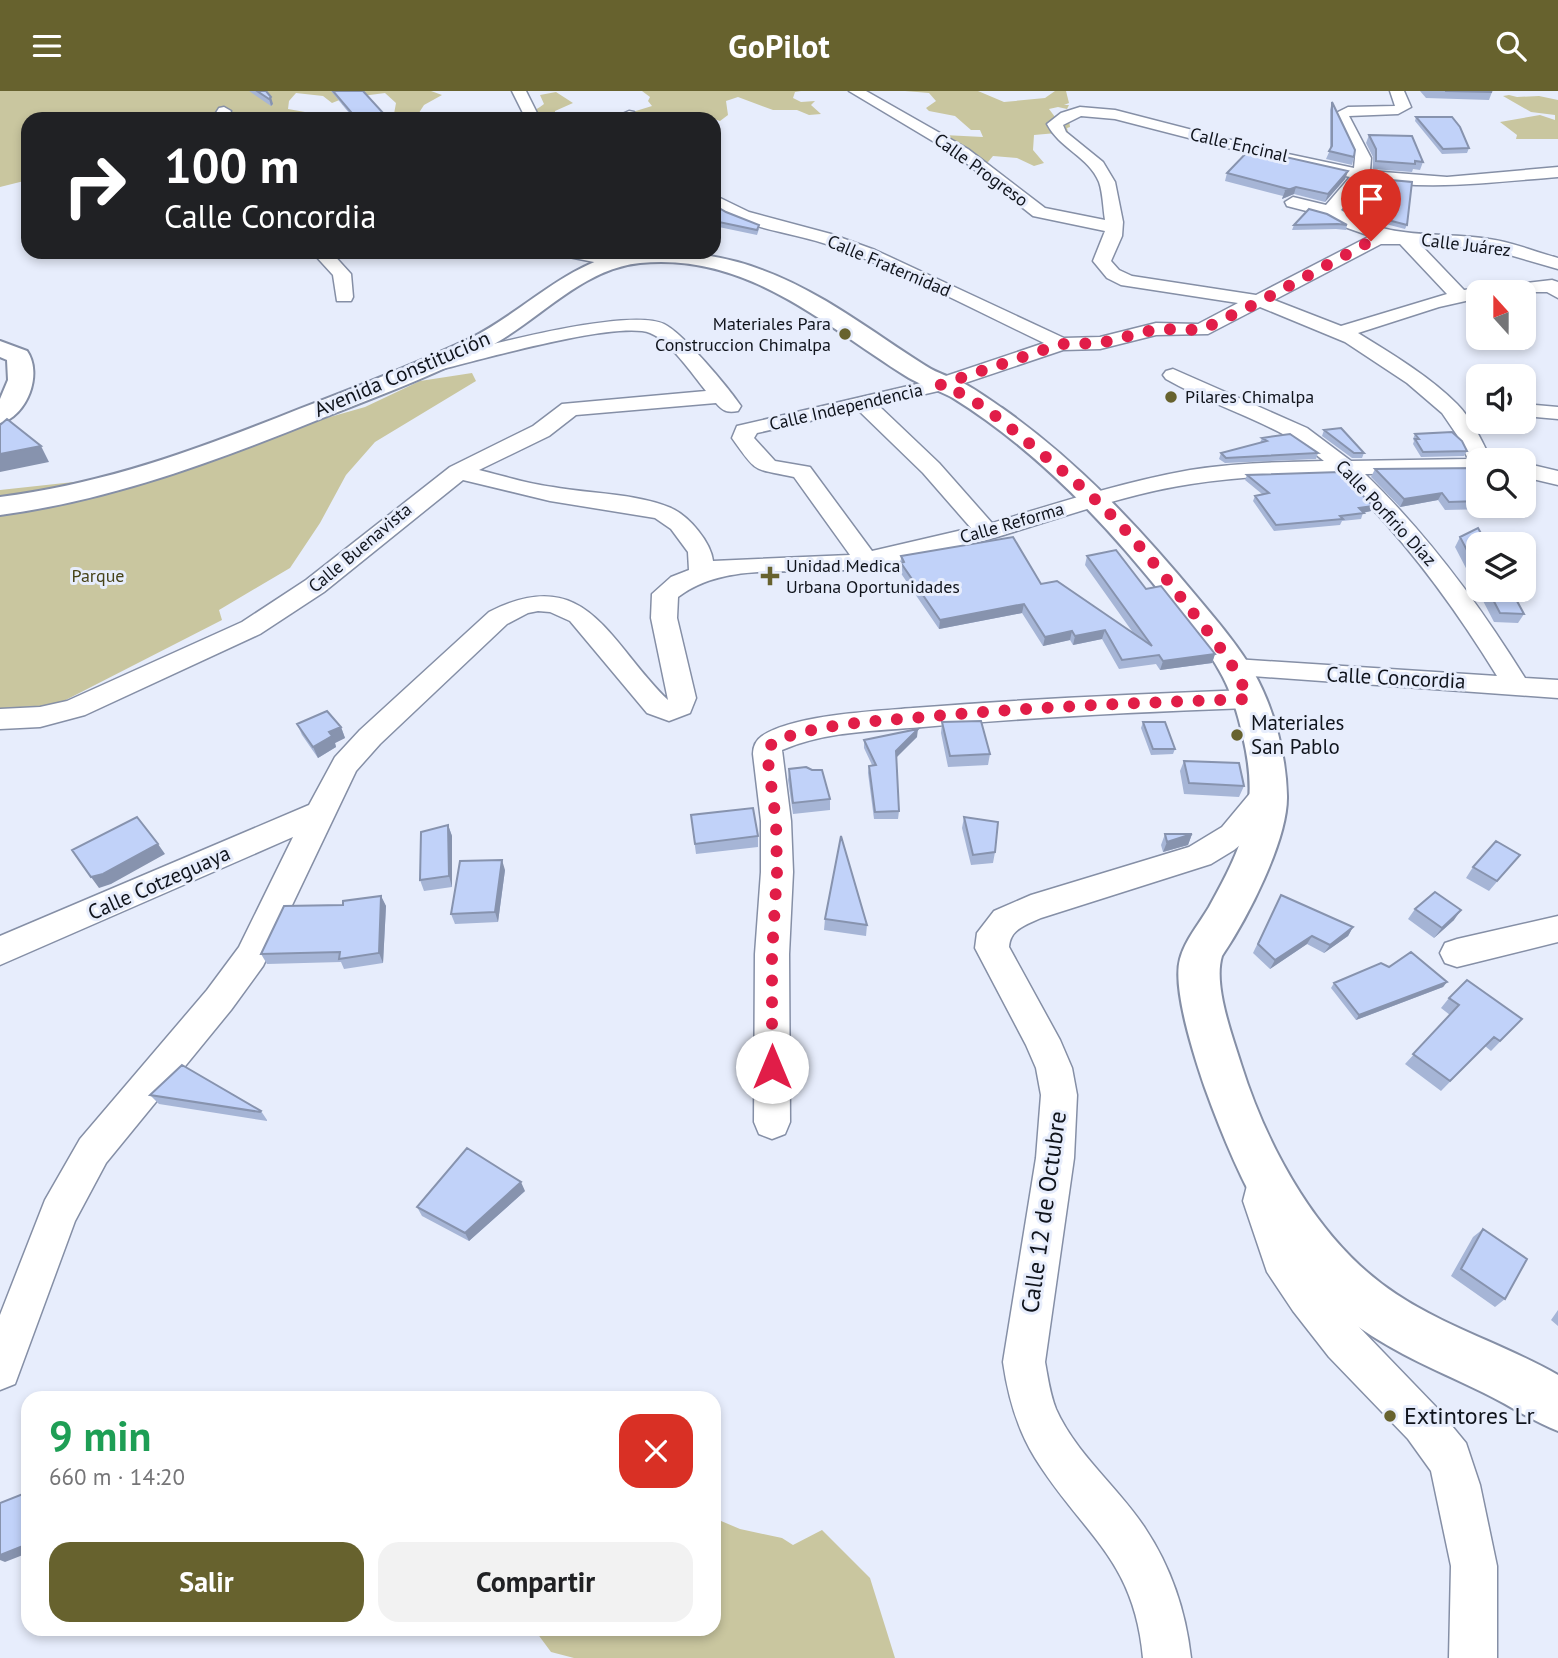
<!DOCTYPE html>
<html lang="es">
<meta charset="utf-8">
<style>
:root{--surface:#fff;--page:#f2f2f2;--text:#202124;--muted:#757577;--accent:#67622e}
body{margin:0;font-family:"PT Sans",sans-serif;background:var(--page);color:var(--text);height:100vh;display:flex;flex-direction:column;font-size:26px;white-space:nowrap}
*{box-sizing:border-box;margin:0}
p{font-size:23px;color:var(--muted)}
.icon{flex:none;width:38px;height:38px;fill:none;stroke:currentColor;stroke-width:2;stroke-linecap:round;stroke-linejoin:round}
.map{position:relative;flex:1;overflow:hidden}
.panel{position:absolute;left:21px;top:1300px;width:700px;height:245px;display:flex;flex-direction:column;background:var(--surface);border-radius:21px;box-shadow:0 4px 10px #0003}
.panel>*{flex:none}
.top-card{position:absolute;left:21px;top:21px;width:700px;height:147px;border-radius:21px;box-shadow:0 4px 10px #0003;background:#202124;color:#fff;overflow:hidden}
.needle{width:46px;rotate:339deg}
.buttons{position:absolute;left:1466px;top:189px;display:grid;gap:14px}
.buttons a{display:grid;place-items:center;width:70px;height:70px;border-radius:14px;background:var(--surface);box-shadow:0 4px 10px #0003;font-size:35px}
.pin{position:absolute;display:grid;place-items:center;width:60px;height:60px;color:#fff;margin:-72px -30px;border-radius:50% 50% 50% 0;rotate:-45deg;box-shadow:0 0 7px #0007}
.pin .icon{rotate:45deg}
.me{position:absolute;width:77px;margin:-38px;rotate:0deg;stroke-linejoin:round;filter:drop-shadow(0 0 5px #0008)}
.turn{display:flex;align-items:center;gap:24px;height:147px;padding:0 28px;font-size:32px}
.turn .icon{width:91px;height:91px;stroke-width:2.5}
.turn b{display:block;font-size:49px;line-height:60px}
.round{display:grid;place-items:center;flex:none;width:74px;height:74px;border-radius:21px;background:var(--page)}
.summary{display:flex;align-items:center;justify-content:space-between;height:119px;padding:0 28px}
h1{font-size:42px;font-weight:700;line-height:52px;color:#1e9e55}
.action{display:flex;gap:14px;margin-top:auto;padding:14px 28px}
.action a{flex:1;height:80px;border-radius:21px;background:var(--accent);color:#fff;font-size:28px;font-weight:700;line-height:80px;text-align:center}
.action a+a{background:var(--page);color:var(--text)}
header{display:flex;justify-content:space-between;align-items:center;height:91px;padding:0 28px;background:var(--accent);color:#fff;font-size:32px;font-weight:700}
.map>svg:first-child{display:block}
.green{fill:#c9c69f}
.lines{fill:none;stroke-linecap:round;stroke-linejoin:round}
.street-casing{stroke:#858fa6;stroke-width:3}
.secondary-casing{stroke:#858fa6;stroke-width:4}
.street{fill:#fff;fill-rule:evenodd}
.secondary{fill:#fff;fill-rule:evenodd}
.wall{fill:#a6b5d6}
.shaded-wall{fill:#8793ae}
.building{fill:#c1d2f9;stroke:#8793ae;stroke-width:2}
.route{stroke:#e11d48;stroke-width:12;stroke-dasharray:0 21.6}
.poi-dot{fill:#67622e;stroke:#e7edfc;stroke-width:2.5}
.labels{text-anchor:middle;stroke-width:6;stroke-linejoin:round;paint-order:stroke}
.far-street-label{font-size:18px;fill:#10141c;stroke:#e7edfc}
.far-poi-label{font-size:18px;fill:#10141c;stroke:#e7edfc;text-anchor:start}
.far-park-label{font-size:18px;fill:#474318;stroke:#e7edfc}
.street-label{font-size:21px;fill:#10141c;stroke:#e7edfc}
.poi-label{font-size:21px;fill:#10141c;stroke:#e7edfc;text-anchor:start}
.near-street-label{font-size:24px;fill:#10141c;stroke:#e7edfc}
.near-poi-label{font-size:24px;fill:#10141c;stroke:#e7edfc;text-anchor:start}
</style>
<header><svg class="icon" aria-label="menu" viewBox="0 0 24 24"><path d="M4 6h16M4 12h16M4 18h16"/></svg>GoPilot<svg class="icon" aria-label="search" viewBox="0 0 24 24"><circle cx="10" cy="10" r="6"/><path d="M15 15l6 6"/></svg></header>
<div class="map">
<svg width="1558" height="1567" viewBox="0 0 1558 1567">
<rect width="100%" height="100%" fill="#e7edfc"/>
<path class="green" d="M0 0H431L442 4 424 14 415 28H364L394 23 396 12 385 2 362 5 369 6 342 14V8L332 12 323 5 296 2 289 10 288 18 305 21 301 26 294 28H28V89L0 96Z
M642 0H801L795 1 793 7 801 11 815 10 811 14 821 23 809 24 797 19H773L738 6 726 10 728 24 720 30 708 26 622 28 626 23 652 15 648 10 650 6Z
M905 0H978L1004 11 1045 7 1055 0H1066L1069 12 1064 14H1069L1067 18 1058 16 1049 18 1055 26 1069 29 1070 36 1067 37 1068 41 1034 44 1033 59 1044 72 1034 75 1017 67 993 65 988 71H984L944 44 983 46 980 39H971L955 25 929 20 926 17 936 10 929 2Z
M556 1 573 12 555 20V25L550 28H489L491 25C509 23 529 26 544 13L540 4Z
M1509 4 1517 6 1539 5 1558 9V48H1516L1517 44 1500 31 1540 24 1555 29V24L1531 21 1503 5Z
M472 282 476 290 375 351 346 384 320 432 290 477 219 519 222 529 11 637 0 638V399L120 386 365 316 420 290Z
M714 1427 740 1438 782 1447 793 1454 822 1439 870 1487 895 1567H574L551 1561 534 1538H714Z"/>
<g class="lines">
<g class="street-casing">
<path id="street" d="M512 0H526L540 28H526Z
M849 0H866L968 58 1045 117 1105 129C1103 117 1103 102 1099 91 1089 66 1059 57 1047 33L1061 22 1080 16 1115 19 1274 60 1354 77 1355 67 1334 23 1348 16 1395 15 1390 0H1404L1411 16 1398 23 1349 25 1371 67 1370 80 1447 86 1558 76V86C1493 91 1431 100 1366 89L1341 119C1386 150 1439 140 1489 148 1512 151 1536 161 1558 167V178L1489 158 1420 153 1464 199 1552 189 1558 191V207L1547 201H1479V207L1439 216 1358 242C1392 263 1429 285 1457 313 1472 328 1482 350 1491 369H1479V382L1365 383C1428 444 1479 513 1525 587L1558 589V607L1225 583 1222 577 1225 571 1235 568 1497 585C1452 512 1401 443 1339 384 1290 384 1240 385 1191 393 1125 403 1061 427 997 446 955 458 911 468 868 476 805 488 731 466 678 506L677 527 696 607 690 622 669 630 647 622 570 530 550 521 538 520 528 522 507 533 380 653 356 680 263 875 231 919 106 1072 75 1130 15 1293 0 1299V1224L45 1109 80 1048 207 899 239 856 293 746 0 874V845L309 714 335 666 360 639 489 521C587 471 608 551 668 609L651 527 652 503 671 486 689 479 688 461 671 438 655 427 550 410 463 389 324 501 260 543 85 624 40 636 0 638V618L40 616 67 610 242 531 306 489 450 376 533 335 562 313 706 300C693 284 669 249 650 242 615 229 466 273 423 283L416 281 413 277 416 273C463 261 624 215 664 233 683 242 728 296 741 315L738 320C727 322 723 320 716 312L576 324 549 345 479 379C504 385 528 393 553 396 591 403 635 402 671 417 689 425 711 451 713 470L850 464 794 386C753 377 758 384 732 347L737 335 934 289 1044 252C975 219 907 183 835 156 795 141 750 140 714 116V104L749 121 831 143 875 159 1064 247 1100 246 1156 232 1198 233 1238 212 1121 194 1107 187 1093 170 1105 140 1033 125 956 64ZM1081 25 1115 28 1274 69 1350 86 1326 114 1293 106 1285 111 1287 115 1326 125 1339 134 1370 145 1256 204 1132 185 1119 179 1111 170 1122 145 1123 131 1115 91 1103 71 1066 41 1063 34ZM1381 153H1400L1447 203 1341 235 1274 209ZM1260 216 1345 251 1407 292 1442 322 1457 344 1468 368 1351 370 1307 337 1173 278 1166 280 1163 284 1166 288C1218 318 1278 332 1324 370 1279 371 1234 372 1190 379 1123 391 1057 412 992 432L939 372 878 314 947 298 1063 259 1100 258 1156 244 1208 243ZM858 319 923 382 971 437 872 460 810 376 775 370 754 347 757 342Z
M224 16 231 20 226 28H212L219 17Z
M629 20 634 21 636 24 634 27 611 28Z
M312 161H331L351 183 353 206 351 210H337L333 184Z
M561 161H596L620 166 623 170 614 175 564 165Z
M1524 313 1558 316V328L1524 325Z
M1524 372 1558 380V394L1524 386Z
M1248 599 1258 601 1262 608 1258 615 1248 617C1140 621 1031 626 923 636 876 640 826 640 782 659L791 730 793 781 789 863 790 1031 785 1043 772 1048 759 1043 754 1031 755 863 761 781V730L753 663C753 656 756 649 762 645 793 624 875 620 913 617 1025 608 1136 603 1248 599Z
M1268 691 1279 694 1283 702 1252 744 1234 759 1211 773 1041 827C1026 834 1010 838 1009 856L1060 949 1072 977 1077 1004 1074 1067 1045 1271C1048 1287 1050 1303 1056 1318 1076 1363 1118 1396 1145 1437 1171 1476 1186 1521 1191 1567H1143C1134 1467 1083 1444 1035 1367 1017 1338 1008 1305 1003 1271L1036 1067 1041 1004 1036 977 1026 954 975 857 977 842 994 820 1031 804 1189 756 1222 736 1257 694Z
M1558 825V851L1457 876 1445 872 1440 862 1445 852 1457 848Z
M1264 1078 1278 1083 1283 1096 1281 1110 1297 1156 1321 1192 1359 1236 1438 1318 1466 1352 1480 1394 1497 1475V1567H1449L1451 1475 1431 1380 1408 1348 1329 1266 1293 1220 1267 1181 1243 1110 1250 1083Z"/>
</g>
<g class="secondary-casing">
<path id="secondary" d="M628 161C677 161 715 161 762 179 822 201 872 241 926 275 938 283 952 286 965 293 978 300 990 309 1002 317 1076 369 1139 436 1197 506 1217 530 1237 553 1253 580 1274 617 1286 663 1287 705 1288 749 1247 828 1222 865 1213 894 1232 944 1241 973 1268 1059 1320 1153 1396 1203 1447 1237 1506 1254 1558 1284V1340C1532 1330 1509 1314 1484 1302 1441 1281 1396 1263 1357 1235 1280 1181 1236 1083 1205 997 1195 968 1172 897 1180 868 1185 849 1199 833 1209 816 1243 755 1260 717 1243 646 1238 623 1231 599 1219 579 1206 555 1186 534 1169 512 1108 435 1037 359 953 307 939 299 923 295 909 287 825 235 748 161 640 172 580 178 537 232 485 258 432 285 376 306 320 328 216 370 112 409 0 424V406C105 393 202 357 299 318 357 296 415 273 471 247 525 220 566 172 628 161Z
M0 250 27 260C43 283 27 325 0 332V308L8 289 7 269 0 266Z"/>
</g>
<use href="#street" class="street"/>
<use href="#secondary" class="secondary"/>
</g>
<path class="wall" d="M249 0H266L273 13 271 15Z
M331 0H363L384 23 385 28H354Z
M1420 0H1490L1492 1 1489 9 1426 7Z
M1332 11 1354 66 1352 74 1326 68 1330 59V19Z
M1416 26 1469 57 1467 62 1442 63 1415 30Z
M1369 44 1423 71 1420 79 1413 78 1412 81 1373 78V66L1366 52Z
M1348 80 1345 88 1325 111 1294 103 1282 108 1283 105 1225 90 1227 82Z
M1347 113 1407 134 1405 138 1359 126 1345 118Z
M714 114 759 138 757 144 714 135Z
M1309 118 1347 134 1346 139 1336 138 1292 139 1294 134Z
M1324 339 1364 362 1362 367H1352L1322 345Z
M1415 343 1467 360 1464 365 1421 366 1413 353 1414 350 1413 348Z
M1262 347 1318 362 1316 368 1225 372 1219 368 1221 362 1260 352Z
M1479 377V415H1491L1489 418 1445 419 1438 409 1400 416 1371 386 1375 378Z
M1247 384 1373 415 1371 420 1363 422 1361 428 1342 430 1340 434 1274 440 1253 410 1255 405 1262 403 1245 389Z
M1460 446 1479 453V499H1511L1524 523 1518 532 1494 531 1455 456Z
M901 465 1041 493 1134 543 1085 474 1087 465 1146 498 1215 563 1212 572 1160 579 1156 573 1119 578 1102 548 1073 554 1070 549 1043 555 1022 522 939 538 900 481Z
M942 631 990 663 988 674 948 676 941 642Z
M1143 631 1175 658 1173 663 1151 664 1141 637Z
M297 633 341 636 345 647 335 652 336 656 318 667 302 644Z
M917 646 896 666 899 720 898 728H874L868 682 869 675 872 674 864 657V649Z
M1184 670 1244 695 1239 706 1184 703 1180 680Z
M789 678 830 708V719L793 723 788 689Z
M691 724 758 745V756L696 763Z
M964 726 995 761 993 772 971 774 962 737Z
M448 734 452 745V796L424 800 420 789Z
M1165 743H1192L1188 754 1163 761 1161 754Z
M1520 764 1489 800 1466 787 1473 776Z
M505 779 498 831 455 833 451 823Z
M1281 804 1353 836 1348 845 1324 862 1307 853 1270 878 1253 862Z
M381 805 386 815 383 872 344 878 341 871 267 873 261 863 343 814Z
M1415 818 1454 829 1434 847 1408 828Z
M825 828 867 834 866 845 824 839Z
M1389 876 1447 891 1443 896 1356 929 1331 897 1334 892Z
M1449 907 1522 928 1491 960 1485 955 1441 1000 1405 973 1450 924 1441 917Z
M150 1004 261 1020 267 1029V1030L159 1013Z
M525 1100 469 1150 422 1125 417 1116Z
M1483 1138 1505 1208 1495 1216 1451 1185 1473 1146Z
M1558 1219V1235L1551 1229Z"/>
<path class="shaded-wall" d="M271 6 273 13 271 15 269 8Z
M384 23 385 28 356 27Z
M1348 80 1345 88 1325 111 1328 103Z
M1296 96 1294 103 1282 108 1285 100Z
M41 355 49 371 0 381V363Z
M1442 402 1438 409 1400 416 1404 408Z
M1373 415 1371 420 1357 423 1359 417Z
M1024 513 1022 522 939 538 940 529Z
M1105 539 1102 548 1073 554 1075 545Z
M1072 540 1070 549 1043 555 1045 546Z
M1215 563 1212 572 1160 579 1163 570Z
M341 636 345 647 335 652 336 656 318 667 313 656 329 641Z
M918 638 917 646 895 668 896 660Z
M448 734 452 745V796L449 785Z
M1192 743 1188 754 1163 761 1167 751Z
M158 753 165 763 111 793 99 797 91 786Z
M502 769 505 779 498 831 495 821Z
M381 805 386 815 383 872 379 862Z
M1461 819 1454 829 1434 847 1442 837Z
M1353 836 1348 845 1324 862 1330 854Z
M1312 845 1307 853 1270 878 1275 869Z
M1447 891 1443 896 1356 929 1359 924Z
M521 1091 525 1100 469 1150 465 1142Z
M28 1453V1462L5 1471 0 1469V1464Z"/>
<path class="building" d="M257 0H266L271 6 269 8Z
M333 0H363L384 23 356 27Z
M1445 0H1490L1492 1Z
M1332 11 1355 59 1354 66 1329 60 1332 55Z
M1416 26H1452L1460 36 1469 57 1443 58Z
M1369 44 1412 45 1423 71 1415 70V73L1376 70V58Z
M1250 58 1348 80 1328 103 1296 96 1285 100 1288 98 1227 82Z
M1369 87 1412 91 1407 134 1361 122 1347 113Z
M714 114 726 121 759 134 757 139 714 130Z
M1309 118 1327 123 1347 134 1338 133 1294 134Z
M7 328 41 355 0 363V334Z
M1341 337 1364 362H1354L1324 339Z
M1452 341 1462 350 1467 360 1423 361 1415 348H1419L1415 343Z
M1290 343 1318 362 1226 367 1221 362 1267 350 1262 347Z
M1479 377V410L1449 411 1442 402 1404 408 1375 378Z
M1340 381 1373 415 1359 417 1364 422 1340 425 1343 428 1276 434 1255 405 1269 402 1247 384Z
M1478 437 1487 453H1479V482L1460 446Z
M1013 446 1041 493 1057 490 1152 555 1087 465 1116 459 1146 498 1161 495 1215 563 1163 570 1159 564 1122 569 1105 539 1075 545 1072 540 1045 546 1024 513 940 529 901 472 904 471 901 465Z
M1488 499H1511L1524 523 1500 522Z
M327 620 341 636 329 641 332 645 313 656 297 633Z
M981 630 990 663 950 665 942 631Z
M1143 631H1165L1175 658H1153Z
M918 638 896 660 899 720 875 721 869 675 876 674 864 649Z
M1184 670 1239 672 1244 695 1189 692Z
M806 676 812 679H822L830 708 793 712 789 678Z
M753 717 758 745 695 753 691 724Z
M137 726 158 753 103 783 91 786 72 759Z
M964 726 998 731 995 761 973 764Z
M448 734 449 785 420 789 421 741Z
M1165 743H1192L1167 751Z
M841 745 867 834 825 828Z
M1496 750 1520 764 1497 790 1473 776Z
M502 769 495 821 451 823 460 770Z
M1435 801 1461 819 1442 837 1415 818Z
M1281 804 1353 836 1330 854 1312 845 1275 869 1258 853Z
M381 805 379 862 339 868 340 861 261 863 284 815 343 814V810Z
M1411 861 1447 891 1359 924 1334 892 1381 872 1389 876Z
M1467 889 1522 928 1500 950 1494 946 1450 990 1413 963 1459 914 1449 907Z
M182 974 261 1020 260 1021 150 1004Z
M467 1057 521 1091 465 1142 417 1116Z
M1483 1138 1527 1168 1505 1208 1461 1178Z
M28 1401V1453L0 1464V1412Z"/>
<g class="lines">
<path class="route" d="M772 976V863L777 781 776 730 767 663 772 652C808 634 873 630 913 627 1025 616 1136 612 1248 608 1237 575 1215 550 1194 523 1168 490 1142 456 1112 425 1085 397 1054 373 1024 348 998 327 972 304 940 294L1061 253 1101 252 1156 238 1201 239 1261 210 1371 150"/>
</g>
<g class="poi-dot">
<circle cx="845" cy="243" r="7"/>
<circle cx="1171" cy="306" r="7"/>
<path d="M766.5 474.5h7v7h7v7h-7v7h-7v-7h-7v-7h7z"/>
<circle cx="1237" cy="644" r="7"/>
<circle cx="1390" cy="1325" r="7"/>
</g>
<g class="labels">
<g class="far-street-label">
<text transform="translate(1239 54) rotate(13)" y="6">Calle Encinal</text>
<text transform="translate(981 79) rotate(36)" y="6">Calle Progreso</text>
<text transform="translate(1466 154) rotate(7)" y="6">Calle Juárez</text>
<text transform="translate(889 175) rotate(23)" y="6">Calle Fraternidad</text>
<text transform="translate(846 316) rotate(-13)" y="6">Calle Independencia</text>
<text transform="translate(1386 422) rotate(47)" y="6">Calle Porfirio Díaz</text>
<text transform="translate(1012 432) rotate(-16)" y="6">Calle Reforma</text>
<text transform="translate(360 457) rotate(-40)" y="6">Calle Buenavista</text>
</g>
<g class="far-poi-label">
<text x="831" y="239" text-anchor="end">Materiales Para<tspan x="831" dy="21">Construccion Chimalpa</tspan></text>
<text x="1185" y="312">Pilares Chimalpa</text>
<text x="786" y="481">Unidad Medica<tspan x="786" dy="21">Urbana Oportunidades</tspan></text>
</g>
<g class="far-park-label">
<text x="98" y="491">Parque</text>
</g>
<g class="street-label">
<text transform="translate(402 283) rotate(-23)" y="7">Avenida Constitución</text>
<text transform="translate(1396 587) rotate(3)" y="7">Calle Concordia</text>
<text transform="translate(159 792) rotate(-24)" y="7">Calle Cotzeguaya</text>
</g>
<g class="poi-label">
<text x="1251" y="639">Materiales<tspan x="1251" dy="24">San Pablo</tspan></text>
</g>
<g class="near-street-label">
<text transform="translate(1044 1121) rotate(-82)" y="8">Calle 12 de Octubre</text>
</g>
<g class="near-poi-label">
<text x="1404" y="1333">Extintores Lr</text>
</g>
</g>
</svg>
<div class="buttons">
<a><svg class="needle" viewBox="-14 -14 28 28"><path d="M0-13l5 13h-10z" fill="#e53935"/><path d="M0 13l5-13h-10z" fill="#757577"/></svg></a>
<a><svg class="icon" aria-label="sound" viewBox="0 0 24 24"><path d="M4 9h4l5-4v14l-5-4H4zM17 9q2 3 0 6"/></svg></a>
<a><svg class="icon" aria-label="search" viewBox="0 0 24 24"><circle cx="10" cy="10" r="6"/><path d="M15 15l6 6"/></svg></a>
<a><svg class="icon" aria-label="layers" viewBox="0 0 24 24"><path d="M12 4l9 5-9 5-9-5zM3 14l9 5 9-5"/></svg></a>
</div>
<div class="pin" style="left:1371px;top:150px;background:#d93025"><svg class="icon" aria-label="arrive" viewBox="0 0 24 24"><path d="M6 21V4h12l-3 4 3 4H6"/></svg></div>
<svg class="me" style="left:772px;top:976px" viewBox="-20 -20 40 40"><circle r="19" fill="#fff"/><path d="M0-13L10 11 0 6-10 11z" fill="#e11d48"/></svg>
<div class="top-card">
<div class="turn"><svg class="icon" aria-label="right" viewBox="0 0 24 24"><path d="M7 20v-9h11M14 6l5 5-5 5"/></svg><div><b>100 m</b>Calle Concordia</div></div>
</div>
<section class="panel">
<div class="summary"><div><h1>9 min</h1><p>660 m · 14:20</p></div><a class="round" style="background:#d93025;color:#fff"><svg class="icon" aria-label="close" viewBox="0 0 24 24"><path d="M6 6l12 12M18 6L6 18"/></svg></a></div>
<div class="action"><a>Salir</a><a>Compartir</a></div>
</section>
</div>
